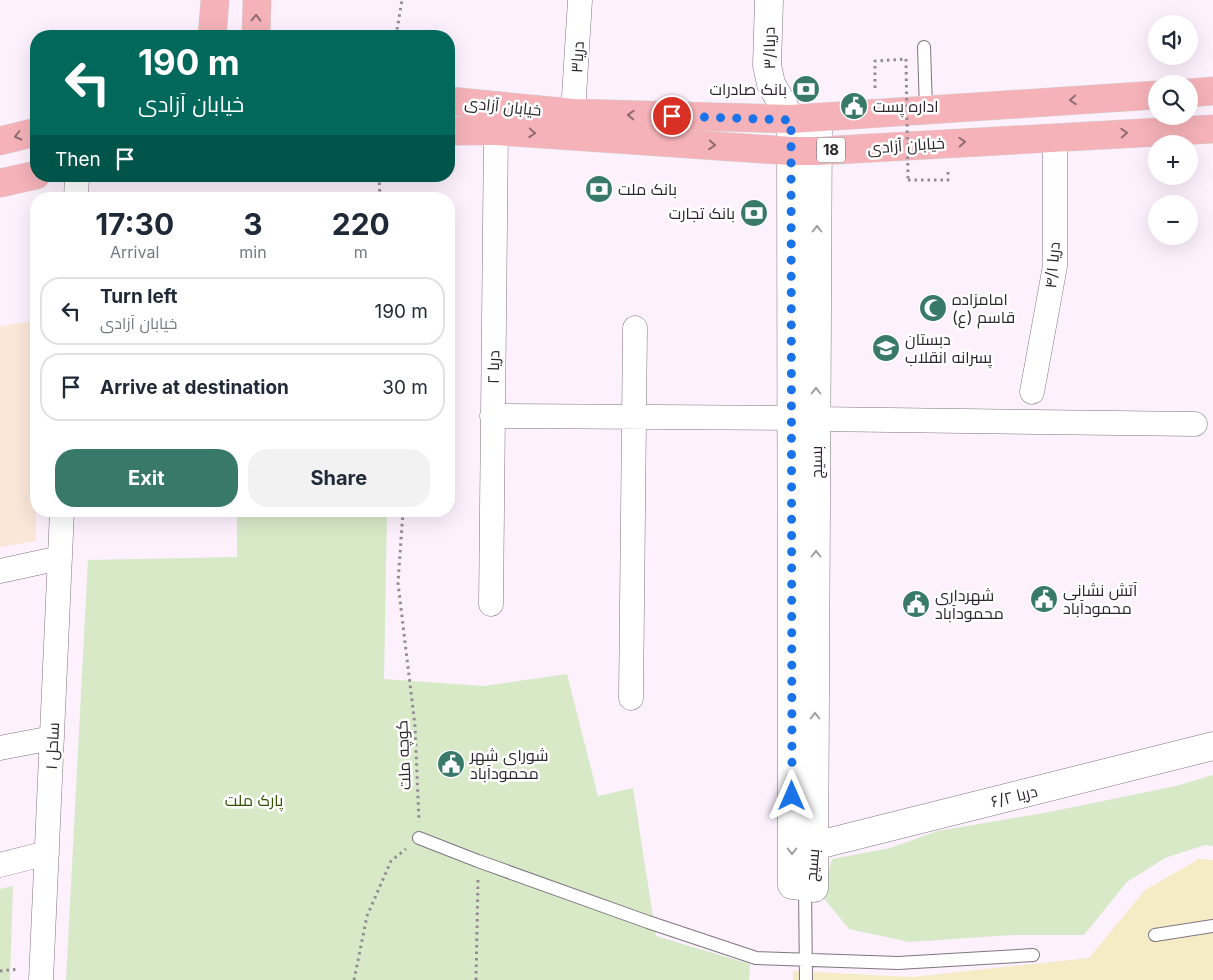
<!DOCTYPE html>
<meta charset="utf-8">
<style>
:root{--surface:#fff;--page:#f2f2f3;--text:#1f2937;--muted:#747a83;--line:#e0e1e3;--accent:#387969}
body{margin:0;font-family:Inter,Cairo,sans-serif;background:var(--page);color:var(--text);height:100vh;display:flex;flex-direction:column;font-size:19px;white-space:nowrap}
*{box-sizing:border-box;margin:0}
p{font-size:16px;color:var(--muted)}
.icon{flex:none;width:28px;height:28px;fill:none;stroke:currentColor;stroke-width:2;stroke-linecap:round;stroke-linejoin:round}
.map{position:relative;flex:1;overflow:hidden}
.side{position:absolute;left:30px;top:192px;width:425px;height:325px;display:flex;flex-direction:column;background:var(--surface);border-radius:20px;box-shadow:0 5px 20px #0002}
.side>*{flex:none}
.guide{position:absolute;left:30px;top:30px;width:425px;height:152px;border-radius:20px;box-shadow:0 5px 20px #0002;background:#00695c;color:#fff;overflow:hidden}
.tools{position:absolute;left:1148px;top:15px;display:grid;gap:10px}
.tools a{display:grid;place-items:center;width:50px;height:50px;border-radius:50%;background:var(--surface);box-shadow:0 5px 20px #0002;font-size:25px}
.pin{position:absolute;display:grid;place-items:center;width:42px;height:42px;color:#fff;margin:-21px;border:2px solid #fff;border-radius:50%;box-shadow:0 1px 5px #0007}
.me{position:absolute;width:55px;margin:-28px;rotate:0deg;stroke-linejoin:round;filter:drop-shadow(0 0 4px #0008)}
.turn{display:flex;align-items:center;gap:18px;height:105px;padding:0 25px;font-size:22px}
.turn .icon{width:65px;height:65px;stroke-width:2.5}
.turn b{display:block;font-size:35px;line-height:42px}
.then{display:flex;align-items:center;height:48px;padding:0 25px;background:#0003;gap:10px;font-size:19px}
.eta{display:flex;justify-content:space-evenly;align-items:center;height:85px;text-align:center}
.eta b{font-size:30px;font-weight:700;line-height:35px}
.primary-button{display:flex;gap:10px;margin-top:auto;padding:10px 25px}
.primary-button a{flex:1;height:58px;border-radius:20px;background:var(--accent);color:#fff;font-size:20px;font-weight:700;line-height:58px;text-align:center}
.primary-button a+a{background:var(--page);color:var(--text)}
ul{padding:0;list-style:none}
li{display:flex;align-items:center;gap:15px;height:68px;margin:0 10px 8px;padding:0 15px;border:2px solid var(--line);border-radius:20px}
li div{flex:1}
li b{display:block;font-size:19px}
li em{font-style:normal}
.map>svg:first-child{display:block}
.education{fill:#fbe7d8}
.green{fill:#d8e9c8}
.sand{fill:#f5ecc6}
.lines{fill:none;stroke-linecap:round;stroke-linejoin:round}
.lane-casing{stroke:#7e757f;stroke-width:14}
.street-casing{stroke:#7e757f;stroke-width:25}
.secondary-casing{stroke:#7e757f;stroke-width:29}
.primary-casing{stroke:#d5d4d5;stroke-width:29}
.path{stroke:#938b94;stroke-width:3;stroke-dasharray:2.5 4;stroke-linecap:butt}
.lane{stroke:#fff;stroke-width:12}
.street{stroke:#fff;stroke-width:24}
.secondary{stroke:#fff;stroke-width:28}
.primary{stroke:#f5b2b8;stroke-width:28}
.path-bridge{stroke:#938b94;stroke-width:3;stroke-dasharray:2.5 4;stroke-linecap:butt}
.oneway{stroke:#906c72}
.oneway2{stroke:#a09ea0}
.route{stroke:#1a73e8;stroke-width:9;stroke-dasharray:0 16.2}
.labels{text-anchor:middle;stroke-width:5;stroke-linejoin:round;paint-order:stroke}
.shield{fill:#fff;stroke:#6b686b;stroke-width:1}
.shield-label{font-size:15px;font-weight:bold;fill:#2b272c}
.street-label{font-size:16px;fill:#2b272c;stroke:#fff}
.poi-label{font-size:16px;fill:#2b272c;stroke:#fff;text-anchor:start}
.park-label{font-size:16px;fill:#314e01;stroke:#fff}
</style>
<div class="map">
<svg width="1213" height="980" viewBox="0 0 1213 980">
<rect width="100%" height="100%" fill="#fcf1fd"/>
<path class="education" d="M36 321V541L0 547V326Z"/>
<path class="green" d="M237 511H387L384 679 484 686 567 674 598 796 633 788 656 936 750 964 749 980H66L88 560 237 557Z
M1213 775V846L1205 845 1165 858 1127 882 1084 935H1012L909 942 849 929 822 896 832 859 890 848 938 831 1049 812 1176 786Z
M13 886 10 980H0V889Z"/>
<path class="sand" d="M1199 859 1213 860V980H793V971L912 977 1089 958 1145 890Z"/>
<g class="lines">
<g class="lane-casing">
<path id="lane" d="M924 47 926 110
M419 838 478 861 648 922 756 958 898 963 1033 955
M805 887 806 980
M1155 935 1213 926"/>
</g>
<g class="street-casing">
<path id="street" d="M573 113 580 0
M76 199 77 176
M1032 392 1055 266V137
M492 416 792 418
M816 419 1195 424
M0 571 60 558
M491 604 496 131
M631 698 635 328
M0 748 52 738
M0 865 47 853
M41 980 62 511"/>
</g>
<g class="secondary-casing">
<path id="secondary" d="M769 0 767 65 771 84 791 119 792 885 814 888 818 118
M814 846 1213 746"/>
</g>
<g class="primary-casing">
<path id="primary" d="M212 36 215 0
M256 36 257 0
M1189 93 1213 91
M449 101 573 113 791 119 1156 95
M449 131H496L791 151H818L1213 129
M0 141 36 132
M0 183 36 175"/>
</g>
<path class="path" d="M396 36 402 0
M875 88V61L906 59
M379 176 380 199
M908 180H948V168
M403 511 398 583 415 726 419 822
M0 971 19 969
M354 980 367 916 391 861 406 849
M476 980 478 879"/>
<use href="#lane" class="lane"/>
<use href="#street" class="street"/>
<use href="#secondary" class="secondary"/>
<use href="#primary" class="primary"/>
<path class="path-bridge" d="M906 59 908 180"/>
</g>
<defs><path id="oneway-chevron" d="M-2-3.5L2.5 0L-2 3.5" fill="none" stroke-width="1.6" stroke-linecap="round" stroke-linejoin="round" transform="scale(1.25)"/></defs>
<g class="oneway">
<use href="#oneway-chevron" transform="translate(256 18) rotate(-88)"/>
<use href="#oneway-chevron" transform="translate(1073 100) rotate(176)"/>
<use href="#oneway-chevron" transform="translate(631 115) rotate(-178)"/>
<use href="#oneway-chevron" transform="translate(532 133) rotate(4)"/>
<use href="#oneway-chevron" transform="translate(1124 133) rotate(-3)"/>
<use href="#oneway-chevron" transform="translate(18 136) rotate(166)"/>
<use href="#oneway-chevron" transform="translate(962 142) rotate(-3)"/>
<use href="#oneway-chevron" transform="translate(712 145) rotate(4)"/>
</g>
<g class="oneway2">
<use href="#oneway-chevron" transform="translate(817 229) rotate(-90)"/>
<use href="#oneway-chevron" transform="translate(816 391) rotate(-90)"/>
<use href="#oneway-chevron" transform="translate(816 554) rotate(-90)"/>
<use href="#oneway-chevron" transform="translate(815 716) rotate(-90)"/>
<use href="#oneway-chevron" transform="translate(792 851) rotate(90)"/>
</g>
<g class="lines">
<path class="route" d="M672 116 791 120 792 796"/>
</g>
<defs>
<g id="bank-disc" transform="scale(1.4375)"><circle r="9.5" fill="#387969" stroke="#fff"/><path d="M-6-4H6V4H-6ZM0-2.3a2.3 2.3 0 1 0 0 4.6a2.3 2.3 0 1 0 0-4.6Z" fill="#fff"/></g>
<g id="civic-disc" transform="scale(1.4375)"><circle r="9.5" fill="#387969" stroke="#fff"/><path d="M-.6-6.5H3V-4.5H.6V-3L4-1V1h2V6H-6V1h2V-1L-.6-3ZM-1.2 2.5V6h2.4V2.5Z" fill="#fff"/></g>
<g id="mosque-disc" transform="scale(1.4375)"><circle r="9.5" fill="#387969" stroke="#fff"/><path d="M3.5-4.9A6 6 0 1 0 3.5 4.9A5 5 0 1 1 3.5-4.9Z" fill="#fff"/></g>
<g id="school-disc" transform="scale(1.4375)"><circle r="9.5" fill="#387969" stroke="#fff"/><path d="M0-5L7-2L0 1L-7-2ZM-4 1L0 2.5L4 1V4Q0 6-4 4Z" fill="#fff"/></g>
</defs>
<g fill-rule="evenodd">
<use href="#bank-disc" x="806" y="89"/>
<use href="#civic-disc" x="854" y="106"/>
<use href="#bank-disc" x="599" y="189"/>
<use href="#bank-disc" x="754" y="213"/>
<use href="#mosque-disc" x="933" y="308"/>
<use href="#school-disc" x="886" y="348"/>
<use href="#civic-disc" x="1044" y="599"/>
<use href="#civic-disc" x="916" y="604"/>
<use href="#civic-disc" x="451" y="764"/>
</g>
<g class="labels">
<rect class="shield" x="817" y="137.5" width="28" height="25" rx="4"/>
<g class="shield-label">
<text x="831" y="155">18</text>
</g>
<g class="street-label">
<text transform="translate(769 48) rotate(-91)" y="6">دریا۳/۱</text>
<text transform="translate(577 57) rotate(-87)" y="6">دریا۳</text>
<text transform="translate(503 106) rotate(6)" y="6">خیابان آزادی</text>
<text transform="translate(906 145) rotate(-4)" y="6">خیابان آزادی</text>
<text transform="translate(1052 265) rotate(-85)" y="6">دریا ۴/۱</text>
<text transform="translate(493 367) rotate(-89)" y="6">دریا ۲</text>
<text transform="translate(816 462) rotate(-90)" y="6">بسیج</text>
<text transform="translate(52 746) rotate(-87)" y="6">ساحل ۱</text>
<text transform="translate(403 755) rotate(-93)" y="6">کوچه ملت</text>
<text transform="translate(1014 796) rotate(-14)" y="6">دریا ۶/۲</text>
<text transform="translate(812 865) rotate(-85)" y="6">بسیج</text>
</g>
<g class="poi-label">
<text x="787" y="95" text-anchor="end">بانک صادرات</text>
<text x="873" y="112">اداره پست</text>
<text x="618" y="195">بانک ملت</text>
<text x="735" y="219" text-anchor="end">بانک تجارت</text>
<text x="952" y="305">امامزاده<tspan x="952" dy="18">قاسم (ع)</tspan></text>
<text x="905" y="345">دبستان<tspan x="905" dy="18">پسرانه انقلاب</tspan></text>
<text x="1063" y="596">آتش نشانی<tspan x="1063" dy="18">محمودآباد</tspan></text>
<text x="935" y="601">شهرداری<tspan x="935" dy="18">محمودآباد</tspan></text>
<text x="470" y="761">شورای شهر<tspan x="470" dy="18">محمودآباد</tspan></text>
</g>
<g class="park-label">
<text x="254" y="806">پارک ملت</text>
</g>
</g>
</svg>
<div class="tools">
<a><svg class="icon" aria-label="sound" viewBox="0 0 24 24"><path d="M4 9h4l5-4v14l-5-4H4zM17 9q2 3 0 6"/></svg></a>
<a><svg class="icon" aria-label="search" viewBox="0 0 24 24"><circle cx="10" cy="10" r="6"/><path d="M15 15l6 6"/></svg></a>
<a>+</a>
<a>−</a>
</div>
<div class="pin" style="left:672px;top:116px;background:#d93025"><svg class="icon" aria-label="arrive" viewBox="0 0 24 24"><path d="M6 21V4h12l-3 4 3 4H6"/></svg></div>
<svg class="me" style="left:792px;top:796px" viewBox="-20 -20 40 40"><path d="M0-17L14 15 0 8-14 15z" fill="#1a73e8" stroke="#fff" stroke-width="4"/></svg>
<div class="guide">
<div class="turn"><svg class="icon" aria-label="left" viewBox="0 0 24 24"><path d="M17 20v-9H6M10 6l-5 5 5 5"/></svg><div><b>190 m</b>خیابان آزادی</div></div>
<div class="then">Then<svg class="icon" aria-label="arrive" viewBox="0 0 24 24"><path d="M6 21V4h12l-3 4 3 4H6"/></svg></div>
</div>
<section class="side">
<div class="eta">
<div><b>17:30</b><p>Arrival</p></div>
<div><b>3</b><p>min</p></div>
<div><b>220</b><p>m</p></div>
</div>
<ul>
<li><svg class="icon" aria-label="left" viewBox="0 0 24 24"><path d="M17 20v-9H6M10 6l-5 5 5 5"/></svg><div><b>Turn left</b><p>خیابان آزادی</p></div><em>190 m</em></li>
<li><svg class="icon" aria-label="arrive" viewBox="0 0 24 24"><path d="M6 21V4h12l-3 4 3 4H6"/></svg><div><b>Arrive at destination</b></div><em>30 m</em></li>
</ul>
<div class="primary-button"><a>Exit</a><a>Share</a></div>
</section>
</div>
